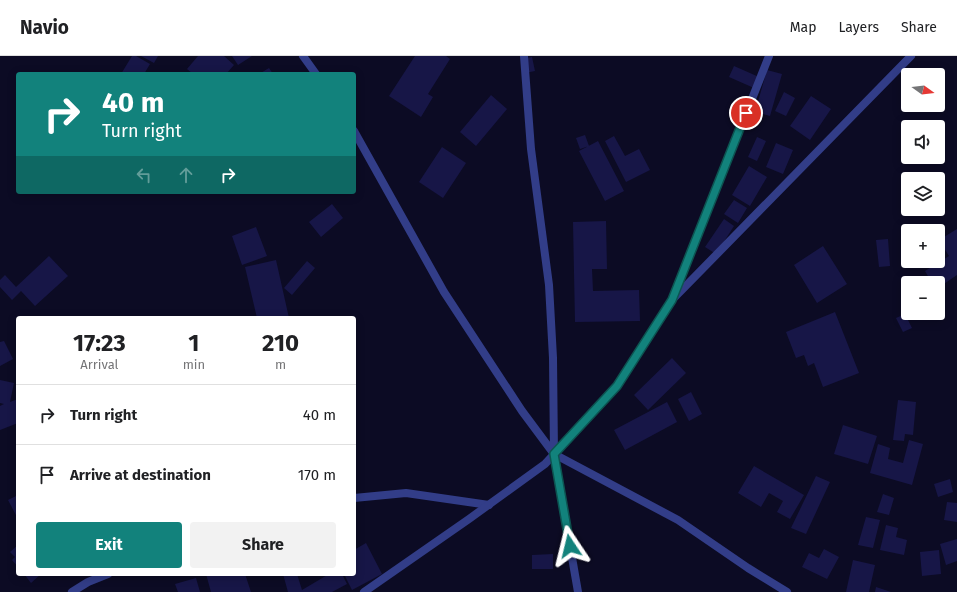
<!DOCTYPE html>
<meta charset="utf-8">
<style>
:root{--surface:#fff;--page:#f2f2f2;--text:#202124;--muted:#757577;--line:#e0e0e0;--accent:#12827c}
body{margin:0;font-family:"Fira Sans",sans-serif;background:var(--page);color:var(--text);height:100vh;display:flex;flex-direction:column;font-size:15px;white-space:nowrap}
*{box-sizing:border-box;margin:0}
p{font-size:13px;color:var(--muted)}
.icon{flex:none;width:22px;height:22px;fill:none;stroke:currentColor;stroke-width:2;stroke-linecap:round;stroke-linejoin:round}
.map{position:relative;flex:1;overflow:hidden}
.details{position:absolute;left:16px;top:260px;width:340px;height:260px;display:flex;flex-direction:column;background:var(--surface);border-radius:4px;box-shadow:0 2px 10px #0003}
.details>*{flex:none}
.top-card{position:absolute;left:16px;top:16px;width:340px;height:122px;border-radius:4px;box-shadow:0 2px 10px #0003;background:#12827c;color:#fff;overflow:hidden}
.needle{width:26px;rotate:105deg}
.buttons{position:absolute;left:901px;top:12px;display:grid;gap:8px}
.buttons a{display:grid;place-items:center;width:44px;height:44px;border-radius:4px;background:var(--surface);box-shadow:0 2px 10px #0003;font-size:20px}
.pin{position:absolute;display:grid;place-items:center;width:34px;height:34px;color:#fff;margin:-17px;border:2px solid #fff;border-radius:50%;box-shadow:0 1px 4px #0007}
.me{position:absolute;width:44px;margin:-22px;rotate:350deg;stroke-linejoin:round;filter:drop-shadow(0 0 3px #0008)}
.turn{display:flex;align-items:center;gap:14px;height:84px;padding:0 20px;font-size:18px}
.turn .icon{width:52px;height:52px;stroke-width:2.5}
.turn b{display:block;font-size:28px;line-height:34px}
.lanes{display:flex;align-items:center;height:38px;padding:0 20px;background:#0003;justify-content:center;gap:20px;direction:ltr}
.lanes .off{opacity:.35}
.eta{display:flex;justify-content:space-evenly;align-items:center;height:68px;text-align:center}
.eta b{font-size:24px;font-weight:700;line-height:28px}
.button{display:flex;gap:8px;margin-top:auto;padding:8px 20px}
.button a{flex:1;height:46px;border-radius:4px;background:var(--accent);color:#fff;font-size:16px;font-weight:700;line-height:46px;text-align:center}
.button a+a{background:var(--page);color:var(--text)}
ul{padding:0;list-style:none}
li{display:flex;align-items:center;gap:12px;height:60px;padding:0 20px;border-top:1px solid var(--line)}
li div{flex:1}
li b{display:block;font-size:15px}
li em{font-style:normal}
header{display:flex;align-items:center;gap:24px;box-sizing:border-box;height:56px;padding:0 20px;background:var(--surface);border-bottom:1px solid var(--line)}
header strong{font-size:19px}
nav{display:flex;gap:22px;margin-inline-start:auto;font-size:14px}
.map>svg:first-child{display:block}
.building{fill:#171647}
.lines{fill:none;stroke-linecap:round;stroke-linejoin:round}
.minor{stroke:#323d88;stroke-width:8}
.tertiary{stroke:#323d88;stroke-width:8}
.route-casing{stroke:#0c5451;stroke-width:10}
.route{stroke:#12827c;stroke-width:7}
</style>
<header>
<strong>Navio</strong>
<nav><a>Map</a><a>Layers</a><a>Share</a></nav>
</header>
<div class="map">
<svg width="957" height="536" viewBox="0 0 957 536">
<rect width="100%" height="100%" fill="#0c0b24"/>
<path class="building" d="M132 0H136L150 8 144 18H121Z
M141 0H158L154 7Z
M198 0H224L234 9 226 18H193L187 13Z
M232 0H252L238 9Z
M415 0H446L450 3 428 38 433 41 421 61 389 40Z
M532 1 535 15 525 17 522 3Z
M734 10 759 21 754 32 729 21Z
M269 12 273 18H259Z
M767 14 782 18 770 60 755 56Z
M784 36 795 42 786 60 775 55Z
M491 39 507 53 476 90 460 76Z
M811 40 831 53 810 84 790 70Z
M585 79 589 90 580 93 576 82Z
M614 80 625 100 639 93 650 114 626 126 605 85Z
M757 81 766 85 757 105 748 101Z
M598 85 624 135 605 145 579 95Z
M776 87 793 94 783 118 766 111Z
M442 91 466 107 443 142 419 126Z
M749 110 767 121 750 150 732 139Z
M734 144 747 152 738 167 724 158Z
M332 148 343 162 321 181 309 166Z
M724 163 734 170 716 198 705 191Z
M606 165 607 213H592L593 235 639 234 640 265 575 266 573 166Z
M256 171 267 200 242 209 232 180Z
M957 173V219L938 232V227H932L925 215 949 200 939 184Z
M888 183 890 210 879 211 876 184Z
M823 190 847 228 817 247 794 209Z
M49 200 68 220 35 250 21 235 12 244 0 231V224L5 219 16 231Z
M276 204 289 262H257L245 211Z
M307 205 315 212 292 239 284 232Z
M835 256 859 317 823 331 814 307 808 310 804 299 796 302 786 276Z
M905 258 912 272 903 276 896 262Z
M4 285 13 303 0 310V286Z
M672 302 686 317 648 354 634 339Z
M0 324 14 327 10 346 18 343V367L0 374V350L4 348 0 347Z
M691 336 702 358 689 365 678 343Z
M898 344 916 346 913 379 905 378 904 385 893 384Z
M667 346 677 366 625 394 614 374Z
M843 369 877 380 868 408 834 398Z
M909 384 923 388 912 429 870 417 878 388 890 392 888 403 903 407Z
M754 410 804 439 790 463 777 456 783 445 769 437 761 451 738 437Z
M816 420 830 426 806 478 791 472Z
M950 423 953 436 938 441 934 428Z
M883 438 894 442 889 459 877 456Z
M18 439V463L8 444Z
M947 446 957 447V466L944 464Z
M866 461 880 464 873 492 858 489Z
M886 469 898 472 896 481 907 484 904 499 880 494Z
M957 483V505L946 509 940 488Z
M366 487 382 518 352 534 344 518H354V494Z
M18 489V511L12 504 15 501 10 496Z
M824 493 839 501 827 523 802 511 809 497 819 502Z
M939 494 941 518 922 520 920 496Z
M553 498V513H532V499Z
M853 504 875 509 869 536H846Z
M24 518H41L31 527Z
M206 518H245L251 536H211Z
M283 518H297L302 534 329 518H342L347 528 332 536H288Z
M196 522 200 536H178L175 528Z
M876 531 891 536H875Z"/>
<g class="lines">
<path class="minor" d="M303 0 316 18
M524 0 531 93 549 229 553 302 554 398 578 536
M354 75 444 236 522 355 554 398 678 464 748 512 787 536
M672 244 911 0
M354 442 406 437 489 449
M72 536 88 526 108 518"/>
<path class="tertiary" d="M364 536 469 463 545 408 617 330 672 244 769 0"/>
</g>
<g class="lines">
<g class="route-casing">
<path id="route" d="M570 490 554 398 617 330 672 244 746 57"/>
</g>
<use href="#route" class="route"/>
</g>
</svg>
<div class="buttons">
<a><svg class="needle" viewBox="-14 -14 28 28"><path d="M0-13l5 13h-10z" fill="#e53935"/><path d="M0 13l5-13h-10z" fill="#757577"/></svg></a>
<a><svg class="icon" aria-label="sound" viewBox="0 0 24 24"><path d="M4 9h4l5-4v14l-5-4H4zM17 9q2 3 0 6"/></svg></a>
<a><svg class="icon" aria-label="layers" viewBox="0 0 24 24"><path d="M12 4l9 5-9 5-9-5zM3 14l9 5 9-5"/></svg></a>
<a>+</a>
<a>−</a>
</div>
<div class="pin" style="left:746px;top:57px;background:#d93025"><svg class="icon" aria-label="arrive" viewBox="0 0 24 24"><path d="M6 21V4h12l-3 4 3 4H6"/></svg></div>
<svg class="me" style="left:570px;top:490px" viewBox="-20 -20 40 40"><path d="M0-17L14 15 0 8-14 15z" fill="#12827c" stroke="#fff" stroke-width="4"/></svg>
<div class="top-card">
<div class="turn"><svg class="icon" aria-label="right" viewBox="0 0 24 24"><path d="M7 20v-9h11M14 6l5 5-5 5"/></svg><div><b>40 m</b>Turn right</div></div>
<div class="lanes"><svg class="icon off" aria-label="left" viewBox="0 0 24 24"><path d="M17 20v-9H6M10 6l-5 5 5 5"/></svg><svg class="icon off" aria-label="ahead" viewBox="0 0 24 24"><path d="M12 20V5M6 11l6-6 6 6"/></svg><svg class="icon" aria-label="right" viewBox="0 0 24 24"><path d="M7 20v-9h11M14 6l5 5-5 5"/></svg></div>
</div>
<section class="details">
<div class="eta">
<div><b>17:23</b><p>Arrival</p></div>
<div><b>1</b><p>min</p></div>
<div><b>210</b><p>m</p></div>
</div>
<ul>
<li><svg class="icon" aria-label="right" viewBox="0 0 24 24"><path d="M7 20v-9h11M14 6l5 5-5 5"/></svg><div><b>Turn right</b></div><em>40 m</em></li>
<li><svg class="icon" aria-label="arrive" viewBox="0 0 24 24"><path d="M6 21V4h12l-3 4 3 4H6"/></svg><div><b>Arrive at destination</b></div><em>170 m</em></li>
</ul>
<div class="button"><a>Exit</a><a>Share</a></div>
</section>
</div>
